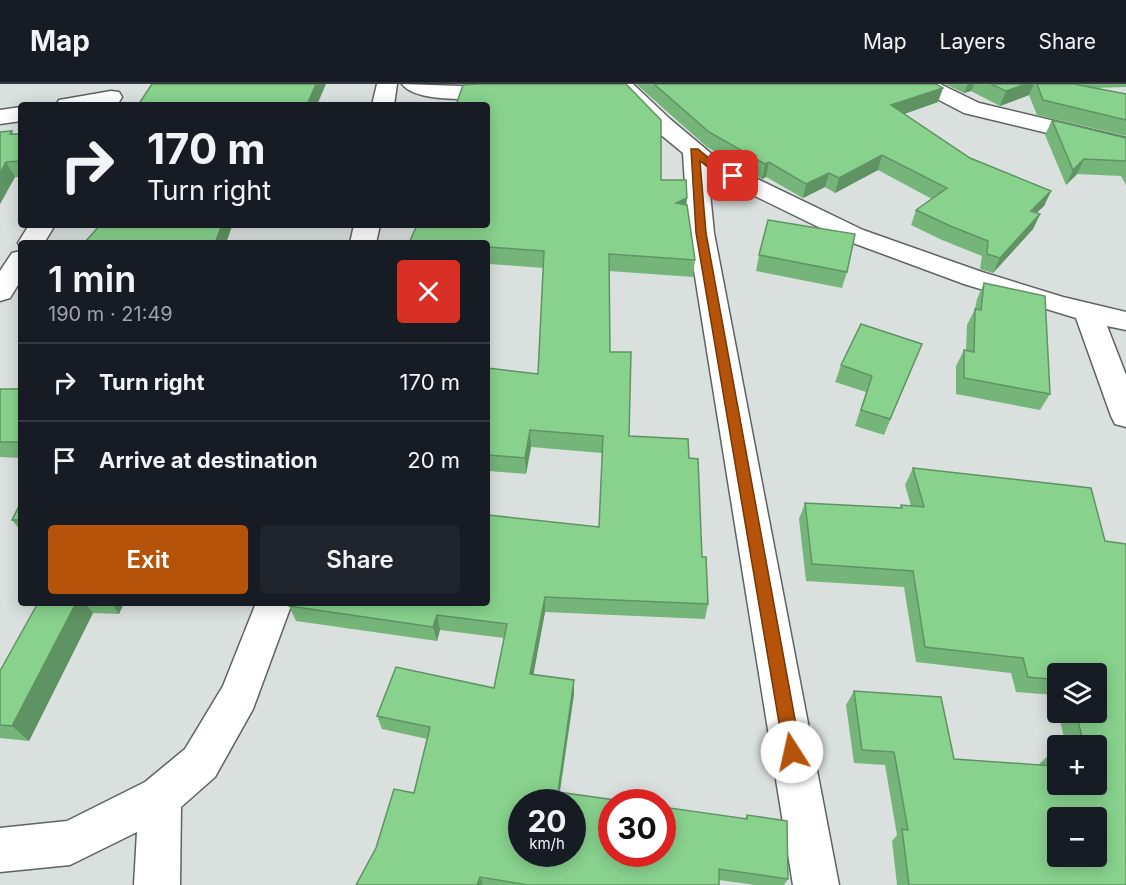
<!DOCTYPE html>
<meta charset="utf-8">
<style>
:root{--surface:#171b24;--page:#20242c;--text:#f1f3f6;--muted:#9ea1a6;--line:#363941;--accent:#b45309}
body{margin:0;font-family:Inter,sans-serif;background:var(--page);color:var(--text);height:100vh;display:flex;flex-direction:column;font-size:22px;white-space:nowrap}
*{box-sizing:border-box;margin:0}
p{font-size:20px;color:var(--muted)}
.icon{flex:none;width:33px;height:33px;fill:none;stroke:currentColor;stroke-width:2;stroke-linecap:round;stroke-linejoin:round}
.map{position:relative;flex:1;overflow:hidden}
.panel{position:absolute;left:18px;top:156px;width:472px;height:366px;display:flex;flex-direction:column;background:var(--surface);border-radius:6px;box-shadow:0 3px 15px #0003}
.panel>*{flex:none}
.guide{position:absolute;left:18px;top:18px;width:472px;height:126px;border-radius:6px;box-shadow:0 3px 15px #0003;background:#171b24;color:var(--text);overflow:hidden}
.buttons{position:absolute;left:1047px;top:579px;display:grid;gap:12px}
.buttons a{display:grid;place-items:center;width:60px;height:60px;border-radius:6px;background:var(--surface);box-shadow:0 3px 15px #0003;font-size:30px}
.speed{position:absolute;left:508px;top:705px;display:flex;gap:12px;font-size:30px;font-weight:700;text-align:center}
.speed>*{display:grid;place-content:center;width:78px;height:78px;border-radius:50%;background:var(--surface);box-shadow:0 3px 15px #0003;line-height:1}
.speed small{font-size:15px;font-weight:400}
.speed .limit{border:9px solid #d22;background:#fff;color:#111}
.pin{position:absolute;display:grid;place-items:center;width:51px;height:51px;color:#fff;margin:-26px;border-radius:12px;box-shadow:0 3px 9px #0006}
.me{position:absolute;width:66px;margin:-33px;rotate:350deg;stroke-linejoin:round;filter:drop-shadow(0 0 4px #0008)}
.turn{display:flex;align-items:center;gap:21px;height:126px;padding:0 30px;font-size:27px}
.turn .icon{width:78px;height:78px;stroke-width:2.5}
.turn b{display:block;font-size:42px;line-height:51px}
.round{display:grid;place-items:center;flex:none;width:63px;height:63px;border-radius:6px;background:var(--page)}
.overview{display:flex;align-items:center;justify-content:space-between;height:102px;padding:0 30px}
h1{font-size:36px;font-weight:600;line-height:45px}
.primary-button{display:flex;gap:12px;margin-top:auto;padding:12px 30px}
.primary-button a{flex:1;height:69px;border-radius:6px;background:var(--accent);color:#fff;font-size:24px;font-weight:600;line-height:69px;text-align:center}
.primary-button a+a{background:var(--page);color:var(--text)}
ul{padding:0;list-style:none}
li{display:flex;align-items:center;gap:18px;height:78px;padding:0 30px;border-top:2px solid var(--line)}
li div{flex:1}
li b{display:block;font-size:22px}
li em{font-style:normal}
header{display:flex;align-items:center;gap:36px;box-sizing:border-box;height:84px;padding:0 30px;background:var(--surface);border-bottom:2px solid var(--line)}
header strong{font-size:28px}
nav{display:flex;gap:33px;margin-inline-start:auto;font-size:21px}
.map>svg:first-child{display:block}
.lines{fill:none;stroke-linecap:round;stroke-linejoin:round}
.street-casing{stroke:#5e6361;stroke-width:3}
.street{fill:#fff;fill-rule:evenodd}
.wall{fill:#75b57a}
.shaded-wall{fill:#5f9363}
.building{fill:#88d28e;stroke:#5f9363;stroke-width:1.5;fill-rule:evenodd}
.route{fill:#b45309;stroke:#753606;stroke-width:1.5}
</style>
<header>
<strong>Map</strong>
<nav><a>Map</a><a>Layers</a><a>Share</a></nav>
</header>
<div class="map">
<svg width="1126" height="801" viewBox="0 0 1126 801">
<rect width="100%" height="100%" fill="#dae0de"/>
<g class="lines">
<g class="street-casing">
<path id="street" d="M377 0H397L394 21H372Z
M402 0 461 2 562 0 559 4C531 12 420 26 402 0Z
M611 0H633L670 35 720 77 863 146 982 188 1063 213 1126 228V246L1107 242 1126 291V343L1115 340 1111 332 1076 234 964 200 845 156 708 89 714 149 839 801H793L688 149 683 69 654 45Z
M913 0H940L979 19 1126 54V68L964 29 916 4Z
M111 7 119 8 122 13 119 18 102 21H56L59 16Z
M21 23V37L0 40V26Z
M29 141H55L44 159H21V163L18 159Z
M354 141H380L376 159H350Z
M21 167V196L10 214 0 217V187L12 169Z
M256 519H292L253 625 215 693 181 723 180 801H134L137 748 70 781 0 788V744L67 737 145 698 185 665 223 602Z"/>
</g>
<use href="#street" class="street"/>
</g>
<path class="wall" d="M636 0H936L943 4 938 18 904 30 970 74 1051 107 1044 122 1036 129 1040 130 1033 145 993 189 980 185 982 172 942 156 911 141 916 126 932 115 878 86 835 109 825 103 803 114 766 93 762 95 707 63Z
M945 0H1126V3L1092 4 1126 10V52L1037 31 1029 11 1000 22 971 7 964 9Z
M1052 36 1126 54V101L1121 92 1077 90 1066 101 1045 51Z
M12 47 13 50H21V93H15L0 120V48Z
M661 96 687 114 686 121 695 176 693 193 609 187 610 268 629 352 689 374 708 520 705 535 545 528 533 590 574 610 560 708 745 735 747 731 788 795 784 801H755L719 796V801H356L414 709 427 655 382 645 377 632 494 604 504 554 440 546 437 557 296 537 289 522 599 443 602 369 531 363 526 390 488 387V284L538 290 543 184 490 180 488 159Z
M91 141H248L247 143 232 142 226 159H87L86 157 99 142Z
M759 171 847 188 842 204 756 187Z
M984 199 1050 310 1040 326 956 310V282L964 266H966L967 241 975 225 977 215Z
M922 260 884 351 855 342 866 308 835 298 841 281Z
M0 305H21V374L0 373Z
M913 384 1091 404 1126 801H897L892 757 897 751 885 681 854 679 846 621 854 607 954 675 1038 681 1051 669 1058 700 1096 662H1066L1058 628H1096V590H1058V626L1054 611 1016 608 1011 589 916 578 904 503 806 497 799 435 805 419 900 424 901 421 911 422 905 401Z
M21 418V447L12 436Z
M38 519H124L119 530 93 529 29 657 0 654V587Z"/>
<path class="shaded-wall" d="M316 0H326L317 21H307Z
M968 0H974L971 7 964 9Z
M1026 0H1034L1029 11 1000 22 1006 7Z
M943 4 938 18 887 36 891 21Z
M882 71 878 86 835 109 839 94Z
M1084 75 1077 90 1066 101 1073 86Z
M6 78 15 93 0 120V89Z
M769 78 766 93 762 95 765 80Z
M829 89 825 103 803 114 806 100Z
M1051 107 1044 122 1023 142 1031 127Z
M687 114 685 131 676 119Z
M1040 130 1033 145 993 189 1000 174Z
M222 141 232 142 226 159H215Z
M488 163 490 180 488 188Z
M530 346 531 363 526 390 525 374Z
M545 513V528L531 604 530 590Z
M76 519H85L93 529 29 657 12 642Z
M111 519H124L119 530Z
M437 531 440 546 437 557 433 543Z
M574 596V610L558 718V708Z
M480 793 483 801H477Z"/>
<path class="building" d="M152 0H316L307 21H138Z
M478 0H626L661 36V96H686L687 114 676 119 687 121 695 176 609 170 610 268H631L629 352 688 355 689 374 698 375 702 473H706L708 520 545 513 530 590 574 596 558 708 630 718H612V770H663V723L747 735V731L787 737 788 795 719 785V801H528L480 793 477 801H356L376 764 394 705 414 709 430 643 377 632 396 583 494 604 507 540 437 531 433 543 289 522 290 519H488V431L599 443 603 352 530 346 525 374 488 371V284L538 290 544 167 488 163V166V159H409L417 141H488V21H456L463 1ZM522 718H573V770H522Z
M654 0H936L943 4 891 21 970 74 1051 107 1031 127 1040 130 1000 174 987 170 988 157 948 141 916 126 947 104 882 71 839 94 829 89 806 100 769 78 765 80 709 48Z
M991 0H1026L1006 7Z
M1037 0H1074L1126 10V36L1043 16Z
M1052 36 1126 54V77L1084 75 1073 86Z
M12 47 10 50H21V77L6 78 0 89V48Z
M768 136 855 150 847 188 759 171Z
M100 141H222L215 159H104L86 157Z
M984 199 1045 212 1050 310 964 294V266L974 268 975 225 981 226Z
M861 240 922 260 890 335 861 326 872 292 841 281Z
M0 305H21V358H0Z
M913 384 1091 404 1105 457 1126 460V801H909L902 745 908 746 894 668 862 666 854 607 941 613 954 675 1054 682 1051 669 1058 670V700H1096V662H1084L1076 628H1096V590H1058V596L1028 593 1023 574 925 563 913 487 812 480 805 419 902 424 901 421 924 423ZM1058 734H1096V772H1058Z
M21 418V436H12Z
M38 519H76L12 642 0 641V587Z"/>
<path class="route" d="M691 65H698L716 80 738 92C727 99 709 84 700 77L706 149 801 668 798 674 792 676 786 674 784 668 696 149Z"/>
</svg>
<div class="buttons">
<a><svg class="icon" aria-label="layers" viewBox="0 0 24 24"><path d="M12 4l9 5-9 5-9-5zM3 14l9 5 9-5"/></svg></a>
<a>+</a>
<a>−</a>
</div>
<div class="speed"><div>20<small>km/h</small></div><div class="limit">30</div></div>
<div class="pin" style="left:733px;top:92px;background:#d93025"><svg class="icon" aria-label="arrive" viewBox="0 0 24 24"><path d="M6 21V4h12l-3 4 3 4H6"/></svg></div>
<svg class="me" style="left:792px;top:668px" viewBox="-20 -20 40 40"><circle r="19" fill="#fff"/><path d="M0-13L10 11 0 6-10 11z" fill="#b45309"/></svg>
<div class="guide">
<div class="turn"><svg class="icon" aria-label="right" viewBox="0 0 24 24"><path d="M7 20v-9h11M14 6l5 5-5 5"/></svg><div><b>170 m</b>Turn right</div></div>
</div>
<section class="panel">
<div class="overview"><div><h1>1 min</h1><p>190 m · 21:49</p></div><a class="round" style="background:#d93025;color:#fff"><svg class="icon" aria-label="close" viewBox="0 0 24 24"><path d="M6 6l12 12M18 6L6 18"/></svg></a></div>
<ul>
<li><svg class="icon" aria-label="right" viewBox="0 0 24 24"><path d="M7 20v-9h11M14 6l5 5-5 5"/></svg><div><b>Turn right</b></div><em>170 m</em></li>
<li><svg class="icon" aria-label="arrive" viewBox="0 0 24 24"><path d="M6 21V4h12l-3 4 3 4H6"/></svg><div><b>Arrive at destination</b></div><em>20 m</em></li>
</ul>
<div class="primary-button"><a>Exit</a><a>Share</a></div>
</section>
</div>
